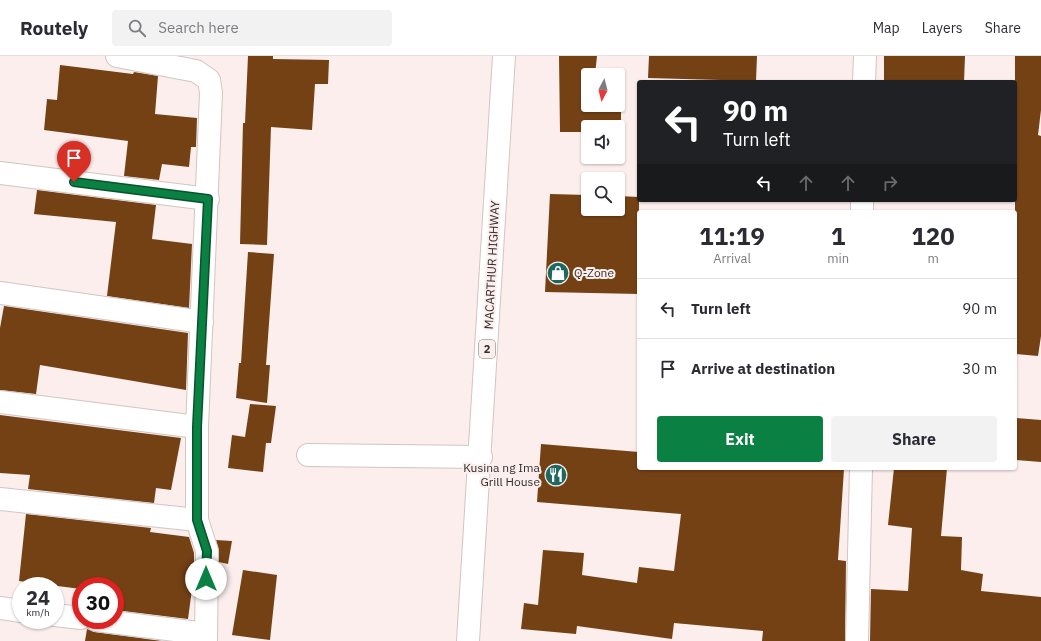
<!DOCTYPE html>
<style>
:root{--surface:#fff;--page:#f2f2f3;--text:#2b2b33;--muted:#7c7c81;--line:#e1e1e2;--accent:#0b8043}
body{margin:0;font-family:"IBM Plex Sans",sans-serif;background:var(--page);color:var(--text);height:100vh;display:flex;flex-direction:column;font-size:15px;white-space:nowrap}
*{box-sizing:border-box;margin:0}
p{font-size:13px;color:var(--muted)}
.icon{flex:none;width:22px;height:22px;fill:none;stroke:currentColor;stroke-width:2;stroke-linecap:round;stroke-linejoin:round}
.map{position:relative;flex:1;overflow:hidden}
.drawer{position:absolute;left:637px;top:154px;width:380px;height:260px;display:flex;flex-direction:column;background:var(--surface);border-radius:4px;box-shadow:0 1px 3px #0004}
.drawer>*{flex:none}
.guide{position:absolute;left:637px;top:24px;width:380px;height:122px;border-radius:4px;box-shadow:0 1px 3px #0004;background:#202124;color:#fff;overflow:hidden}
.needle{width:26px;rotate:187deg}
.controls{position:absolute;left:581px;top:12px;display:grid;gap:8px}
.controls a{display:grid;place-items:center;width:44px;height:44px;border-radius:4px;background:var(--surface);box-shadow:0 1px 3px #0004;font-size:20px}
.speed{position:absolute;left:12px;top:521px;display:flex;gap:8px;font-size:20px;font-weight:700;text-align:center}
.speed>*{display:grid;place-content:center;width:52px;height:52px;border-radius:50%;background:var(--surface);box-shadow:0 1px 3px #0004;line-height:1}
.speed small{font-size:10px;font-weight:400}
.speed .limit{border:6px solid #d22;background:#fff;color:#111}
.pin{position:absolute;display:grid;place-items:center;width:34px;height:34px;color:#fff;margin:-41px -17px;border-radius:50% 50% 50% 0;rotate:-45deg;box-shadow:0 0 4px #0007}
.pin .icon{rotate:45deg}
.me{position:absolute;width:44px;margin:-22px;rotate:0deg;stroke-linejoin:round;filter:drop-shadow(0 0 3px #0008)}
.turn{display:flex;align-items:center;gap:14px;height:84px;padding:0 20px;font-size:18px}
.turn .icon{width:52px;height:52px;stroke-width:2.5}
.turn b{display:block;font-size:28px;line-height:34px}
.lanes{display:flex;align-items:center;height:38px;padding:0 20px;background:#0003;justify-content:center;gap:20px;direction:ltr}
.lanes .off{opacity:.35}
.eta{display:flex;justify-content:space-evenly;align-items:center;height:68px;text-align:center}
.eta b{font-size:24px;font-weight:700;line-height:28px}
.action{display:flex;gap:8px;margin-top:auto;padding:8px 20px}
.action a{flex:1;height:46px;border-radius:4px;background:var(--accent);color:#fff;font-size:16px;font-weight:700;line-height:46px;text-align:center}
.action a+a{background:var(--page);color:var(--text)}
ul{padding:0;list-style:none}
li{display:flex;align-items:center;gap:12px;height:60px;padding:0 20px;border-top:1px solid var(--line)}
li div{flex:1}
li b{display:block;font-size:15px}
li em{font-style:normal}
header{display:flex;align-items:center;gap:24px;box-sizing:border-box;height:56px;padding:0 20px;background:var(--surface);border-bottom:1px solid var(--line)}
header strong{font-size:19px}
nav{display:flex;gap:22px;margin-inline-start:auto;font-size:14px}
.search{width:280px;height:36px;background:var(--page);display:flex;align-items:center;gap:10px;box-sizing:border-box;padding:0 14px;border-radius:4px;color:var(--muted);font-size:15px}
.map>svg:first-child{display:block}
.building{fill:#734114}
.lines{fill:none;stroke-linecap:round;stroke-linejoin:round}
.minor-casing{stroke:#d2c5c4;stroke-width:24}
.highway-casing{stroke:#d2c5c4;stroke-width:24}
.minor{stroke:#fff;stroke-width:22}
.highway{stroke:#fff;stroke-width:22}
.route-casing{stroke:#07532c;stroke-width:10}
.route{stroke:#0b8043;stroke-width:7}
.labels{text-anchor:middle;stroke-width:4;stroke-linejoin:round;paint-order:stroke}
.shield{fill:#fbeeed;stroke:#6e6767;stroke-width:1}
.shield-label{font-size:11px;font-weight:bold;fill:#322d2d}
.street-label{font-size:12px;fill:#322d2d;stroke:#fbeeed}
.poi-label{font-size:12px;fill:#322d2d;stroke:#fbeeed;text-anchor:start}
</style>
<header>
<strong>Routely</strong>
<div class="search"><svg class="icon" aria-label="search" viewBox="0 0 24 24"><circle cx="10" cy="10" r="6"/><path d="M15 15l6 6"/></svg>Search here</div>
<nav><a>Map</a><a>Layers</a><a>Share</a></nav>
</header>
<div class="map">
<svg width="1041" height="585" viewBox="0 0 1041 585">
<rect width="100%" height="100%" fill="#fbeeed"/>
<path class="building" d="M248 0H273V3L329 4 328 28H315L312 74 271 71 267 189 240 188 243 67H245Z
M559 0H597L595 19H588V49H618V27H621V76H618V71H588V76H560Z
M649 0H757L756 25 648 22Z
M884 0H965L964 26H884Z
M1015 0H1041V54L1038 79 1041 80V280L1038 300 1015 298Z
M60 9 133 18 134 16 158 20 155 58 197 62 196 91H191L189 111 162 108 159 124 124 120 128 85 44 74 47 43 57 44Z
M37 134 156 149 152 183 192 188 189 252 107 240 116 166 34 158Z
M550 138 588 139V153H618V140L639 141V238L545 236Z
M248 196 274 198 266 309H270L267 347 236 342 239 307H241Z
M4 250 188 277 186 334 40 309 36 338 0 334V272Z
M250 348 276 350 271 387H266L263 416 228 412 232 379 245 381Z
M0 359 181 382 171 434 156 432 154 447 28 433 30 419 0 417Z
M1015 362 1041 364V406L1015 404Z
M541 388 639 396V412L844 413 838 504 846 505 845 585H762L763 575 674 567 672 583 577 570 576 578 521 573 524 547 538 549 543 494 584 497 582 519 637 527 639 511 674 515 681 458 537 446Z
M894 412H947L941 480 962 481 961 514 983 518 981 535 1041 541V585H870L871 533 908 535 912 472 888 469Z
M26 458 151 472 150 476 189 481 194 497V518L188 563 115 554V530H81V533L19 525Z
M216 484 232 485 228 508 219 506V495Z
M243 514 277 519 270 584 232 579Z
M87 573 94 576 162 585H85Z"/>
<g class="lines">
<g class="minor-casing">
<path id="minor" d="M117 0 196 15 209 24 211 37 197 371V464L207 495 206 585
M864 26 865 0
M0 117 208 143
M862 156V144
M0 237 202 266
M0 346 197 371
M308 399 481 401
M0 443 197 464
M0 552 21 555
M55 559 81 562
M96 564 206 578
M857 585 861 412"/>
</g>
<g class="highway-casing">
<path id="highway" d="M468 585 504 0"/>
</g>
<use href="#minor" class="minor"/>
<use href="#highway" class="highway"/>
</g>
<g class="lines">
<g class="route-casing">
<path id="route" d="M74 126 208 143 197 371V464L207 495 206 523"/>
</g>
<use href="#route" class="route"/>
</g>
<defs>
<g id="shop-disc" transform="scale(1.15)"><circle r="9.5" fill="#1d6860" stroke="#fbeeed"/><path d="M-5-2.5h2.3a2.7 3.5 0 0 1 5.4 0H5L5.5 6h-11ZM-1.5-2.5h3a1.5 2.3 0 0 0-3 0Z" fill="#fff"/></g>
<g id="restaurant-disc" transform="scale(1.15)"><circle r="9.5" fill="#1d6860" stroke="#fbeeed"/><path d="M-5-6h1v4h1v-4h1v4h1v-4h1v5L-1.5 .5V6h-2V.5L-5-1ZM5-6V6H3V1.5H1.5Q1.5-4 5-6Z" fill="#fff"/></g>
</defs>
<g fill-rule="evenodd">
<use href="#shop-disc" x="558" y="217"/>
<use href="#restaurant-disc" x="556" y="419"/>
</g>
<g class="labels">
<rect class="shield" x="479" y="284" width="16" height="18" rx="3"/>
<g class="shield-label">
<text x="487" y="297">2</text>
</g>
<g class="street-label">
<text transform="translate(492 209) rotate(-87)" y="4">MACARTHUR HIGHWAY</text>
</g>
<g class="poi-label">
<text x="574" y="221">Q-Zone</text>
<text x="540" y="416" text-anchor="end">Kusina ng Ima<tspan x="540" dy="14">Grill House</tspan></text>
</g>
</g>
</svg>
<div class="controls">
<a><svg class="needle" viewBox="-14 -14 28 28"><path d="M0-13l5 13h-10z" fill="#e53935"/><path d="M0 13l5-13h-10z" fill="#7c7c81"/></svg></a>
<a><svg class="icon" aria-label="sound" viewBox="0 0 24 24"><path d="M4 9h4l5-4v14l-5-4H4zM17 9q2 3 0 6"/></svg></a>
<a><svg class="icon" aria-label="search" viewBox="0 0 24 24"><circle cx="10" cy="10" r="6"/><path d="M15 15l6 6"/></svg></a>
</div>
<div class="speed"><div>24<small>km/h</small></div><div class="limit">30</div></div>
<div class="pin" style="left:74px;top:126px;background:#d93025"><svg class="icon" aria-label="arrive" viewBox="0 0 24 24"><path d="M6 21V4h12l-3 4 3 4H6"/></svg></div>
<svg class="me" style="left:206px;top:523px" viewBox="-20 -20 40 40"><circle r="19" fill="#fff"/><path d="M0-13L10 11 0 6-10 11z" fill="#0b8043"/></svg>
<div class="guide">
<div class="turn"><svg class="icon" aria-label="left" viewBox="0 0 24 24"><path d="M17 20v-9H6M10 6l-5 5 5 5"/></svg><div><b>90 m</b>Turn left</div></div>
<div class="lanes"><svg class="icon" aria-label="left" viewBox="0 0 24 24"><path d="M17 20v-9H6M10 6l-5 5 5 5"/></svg><svg class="icon off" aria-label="ahead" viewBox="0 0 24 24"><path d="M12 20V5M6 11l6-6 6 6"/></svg><svg class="icon off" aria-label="ahead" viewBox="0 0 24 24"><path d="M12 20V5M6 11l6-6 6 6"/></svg><svg class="icon off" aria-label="right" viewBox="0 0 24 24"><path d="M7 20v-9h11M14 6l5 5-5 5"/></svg></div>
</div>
<section class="drawer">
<div class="eta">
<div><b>11:19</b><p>Arrival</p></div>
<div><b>1</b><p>min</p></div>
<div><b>120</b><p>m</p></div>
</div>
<ul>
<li><svg class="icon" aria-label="left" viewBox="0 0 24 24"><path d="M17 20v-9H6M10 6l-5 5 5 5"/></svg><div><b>Turn left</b></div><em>90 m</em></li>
<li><svg class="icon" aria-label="arrive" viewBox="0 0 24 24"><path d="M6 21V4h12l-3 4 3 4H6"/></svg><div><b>Arrive at destination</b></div><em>30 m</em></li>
</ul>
<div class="action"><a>Exit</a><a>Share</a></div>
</section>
</div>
